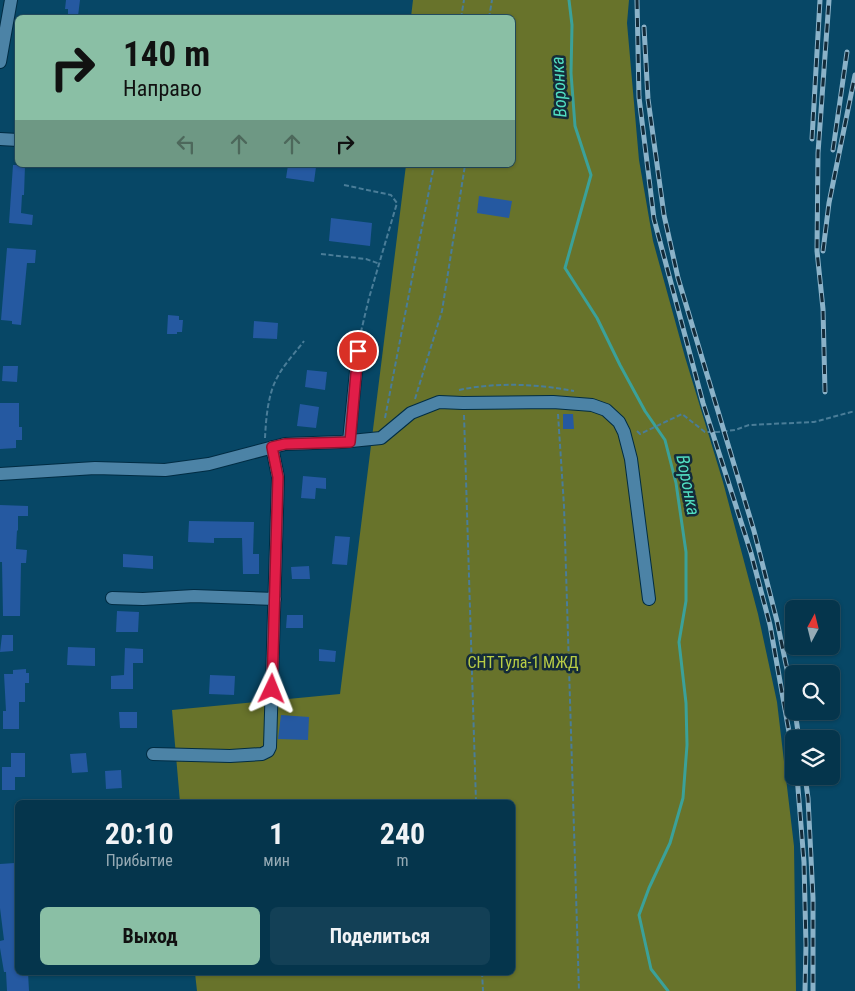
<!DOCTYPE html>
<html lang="ru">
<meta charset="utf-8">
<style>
:root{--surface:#05354c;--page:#134056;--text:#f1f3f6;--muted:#97abb5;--line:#265064;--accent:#8abfa5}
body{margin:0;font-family:"Roboto Condensed",sans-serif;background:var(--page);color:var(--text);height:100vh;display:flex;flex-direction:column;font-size:19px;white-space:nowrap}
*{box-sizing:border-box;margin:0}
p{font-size:16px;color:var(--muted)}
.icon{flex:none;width:28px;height:28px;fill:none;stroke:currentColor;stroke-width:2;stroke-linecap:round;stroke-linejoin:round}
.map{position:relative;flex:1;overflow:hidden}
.side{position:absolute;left:15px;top:800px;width:500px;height:175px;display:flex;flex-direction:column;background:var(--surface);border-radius:8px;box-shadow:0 1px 4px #0004,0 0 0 1px var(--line)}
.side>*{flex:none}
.guide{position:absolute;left:15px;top:15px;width:500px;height:152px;border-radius:8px;box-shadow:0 1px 4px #0004,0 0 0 1px var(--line);background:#8abfa5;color:#111;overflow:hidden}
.needle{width:32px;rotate:7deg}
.tools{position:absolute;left:785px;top:600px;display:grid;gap:10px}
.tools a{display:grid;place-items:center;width:55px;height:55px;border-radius:8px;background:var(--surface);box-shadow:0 1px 4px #0004,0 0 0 1px var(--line);font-size:25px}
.pin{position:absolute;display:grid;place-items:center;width:42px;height:42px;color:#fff;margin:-21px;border:2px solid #fff;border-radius:50%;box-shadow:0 1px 5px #0007}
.me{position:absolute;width:55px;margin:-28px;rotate:2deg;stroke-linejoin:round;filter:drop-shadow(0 0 4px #0008)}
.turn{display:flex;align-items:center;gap:18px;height:105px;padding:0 25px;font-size:22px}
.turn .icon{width:65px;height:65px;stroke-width:2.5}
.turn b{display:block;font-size:35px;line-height:42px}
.lanes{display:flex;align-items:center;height:48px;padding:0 25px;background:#0003;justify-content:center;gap:25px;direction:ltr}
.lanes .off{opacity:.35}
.eta{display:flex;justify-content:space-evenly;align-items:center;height:85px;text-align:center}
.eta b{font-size:30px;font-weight:700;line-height:35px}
.primary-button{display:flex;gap:10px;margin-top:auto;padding:10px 25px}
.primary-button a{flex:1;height:58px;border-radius:8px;background:var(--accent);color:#111;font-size:20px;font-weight:700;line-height:58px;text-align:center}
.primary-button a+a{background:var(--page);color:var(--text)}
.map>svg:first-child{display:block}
.green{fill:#68732b}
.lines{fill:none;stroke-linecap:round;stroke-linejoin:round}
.stream{stroke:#3ba199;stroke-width:3}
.building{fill:#2559a1}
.minor-casing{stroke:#002c43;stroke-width:14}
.path{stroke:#4a7d98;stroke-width:2;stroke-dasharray:5 2.5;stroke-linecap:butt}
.minor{stroke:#4c83a6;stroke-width:12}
.rail-casing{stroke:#8bb2c8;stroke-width:5}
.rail{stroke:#142b39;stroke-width:3;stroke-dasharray:9;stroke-linecap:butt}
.route-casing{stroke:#92132f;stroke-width:12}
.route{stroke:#e11d48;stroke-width:9}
.labels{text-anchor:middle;stroke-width:5;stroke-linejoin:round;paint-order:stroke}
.park-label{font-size:16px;fill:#b8cc45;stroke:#142b39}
.water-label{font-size:18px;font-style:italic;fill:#51dec2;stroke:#142b39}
</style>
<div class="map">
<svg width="855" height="991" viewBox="0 0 855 991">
<rect width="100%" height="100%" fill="#074766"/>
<path class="green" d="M413 0H629L627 23 639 160 653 241 685 357 723 482 758 614 777 702 794 846 796 991H197L195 973 512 972V802H180L172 710 340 694 406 165H512V18L411 17Z"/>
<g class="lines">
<path class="stream" d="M569 0 572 25 571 73 575 126 591 175 565 268 597 318 620 365 645 411 665 440 676 483 686 552V601L679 642 686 703 687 745 683 798 670 843 649 888 639 915 651 969 668 991"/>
</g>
<path class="building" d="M66 0H80L78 16 68 15V9H65Z
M13 165H25L24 195H22L21 213 33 215 32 225 9 223Z
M288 165 316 167 314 182 286 178Z
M479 196 512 201 509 218 477 213Z
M331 218 372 223 370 246 329 241Z
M7 248 36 250 35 263H27L21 325 12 324V321L1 320Z
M168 315 179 316V320H183L182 332H177V334H167Z
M254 321 278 323 277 339 253 338Z
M3 366H18L17 382 2 381Z
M307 370 327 372 325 390 305 387Z
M0 403H19V427H22V440H16V448L0 449Z
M300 404 319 407 316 428 297 426Z
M563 414H573L574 429H563Z
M303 476 326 478V489L316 488 315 499 301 498Z
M0 505 28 506V516H18V531L17 530 16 549 27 550 26 563H21L20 616H3L2 562H0Z
M189 521 254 522 253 554H259V574H243L242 538H214V543L188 542Z
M335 536 350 537 347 565 332 564Z
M123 554 153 556V569L123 567Z
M309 566 310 579H292L291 567Z
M117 611 139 612 138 632H116Z
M287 615H303V628H286Z
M2 635H13V651L0 652Z
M68 647 95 648V666L67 665Z
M125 648 143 649V663H133V689H111V676L124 675Z
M319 649 336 651 335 662 319 661Z
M26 669V673H29V683H25V702H19V729H3V711H6L4 674H13V670Z
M210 675 235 676 234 695 209 694Z
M119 712H137V728H120Z
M281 715 309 717 308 740 278 739Z
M11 753H25V777H15V790H2V767H11Z
M86 753 88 772 72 773 70 754Z
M121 770 122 788 106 789 105 771Z
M15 863 16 876H18V972H28L29 991H7L6 972H4L0 948V941L4 940 0 908V864Z"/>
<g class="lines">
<g class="minor-casing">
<path id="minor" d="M0 62 11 0
M0 139 18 140
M349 441 358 351
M0 474 95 468 165 470 209 464 285 444 341 442 381 438 411 413 439 402 463 403 553 402 592 405 606 410 619 422 624 432 631 459 649 599
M112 598 143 599 194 596 275 599
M153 754 230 756 262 754 268 751 270 747 278 477 272 447"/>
</g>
<path class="path" d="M461 18 464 0
M489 18 492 0
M344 185 391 195 397 203 369 298 359 340
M321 254 366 259 380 264
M459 390C496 382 537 384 574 391
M415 399 442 311 465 165
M558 414 564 506 579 991
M464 415 476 802
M385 418 434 165
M637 431 640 434 682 414 705 432H718L735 430 749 425 814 422 855 411
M265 438C266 418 268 393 278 376 285 363 296 352 304 341
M482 972 483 991"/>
<use href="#minor" class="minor"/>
<g class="rail-casing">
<path id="rail" d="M637 0 639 97 654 219 703 403 751 553 770 625 794 760
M644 27 648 99 664 215 678 278 754 531 777 621 794 703
M812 139 820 0
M833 150 847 52
M823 251 829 203 855 75
M825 392 823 309 817 251 818 153 829 0
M795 711 799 739
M797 776 804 862 806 945 805 991
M805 776 808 798 813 898V991"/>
</g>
<use href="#rail" class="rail"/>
</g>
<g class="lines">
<g class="route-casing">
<path id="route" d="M272 689 278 477 272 447 285 444 350 442 358 351"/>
</g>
<use href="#route" class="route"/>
</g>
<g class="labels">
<g class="park-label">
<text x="523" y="668">СНТ Тула-1 МЖД</text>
</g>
<g class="water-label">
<text transform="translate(559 87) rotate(-93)" y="6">Воронка</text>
<text transform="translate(688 485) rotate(79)" y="6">Воронка</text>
</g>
</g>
</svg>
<div class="tools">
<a><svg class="needle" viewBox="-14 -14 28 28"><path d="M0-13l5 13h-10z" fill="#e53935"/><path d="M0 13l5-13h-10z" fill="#97abb5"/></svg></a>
<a><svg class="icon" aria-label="search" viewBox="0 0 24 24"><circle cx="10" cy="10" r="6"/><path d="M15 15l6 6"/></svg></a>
<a><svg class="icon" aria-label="layers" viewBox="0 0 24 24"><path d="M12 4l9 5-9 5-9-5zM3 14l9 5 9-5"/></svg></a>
</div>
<div class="pin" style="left:358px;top:351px;background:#d93025"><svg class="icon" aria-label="arrive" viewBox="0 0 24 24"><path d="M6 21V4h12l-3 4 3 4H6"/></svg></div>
<svg class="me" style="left:272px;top:689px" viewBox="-20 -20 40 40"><path d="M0-17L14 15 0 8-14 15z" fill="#e11d48" stroke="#fff" stroke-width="4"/></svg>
<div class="guide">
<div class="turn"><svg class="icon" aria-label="right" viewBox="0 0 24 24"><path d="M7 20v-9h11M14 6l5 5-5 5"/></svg><div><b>140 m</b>Направо</div></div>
<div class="lanes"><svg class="icon off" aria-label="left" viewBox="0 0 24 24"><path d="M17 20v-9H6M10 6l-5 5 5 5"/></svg><svg class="icon off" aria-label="ahead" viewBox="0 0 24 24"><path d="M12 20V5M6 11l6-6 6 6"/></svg><svg class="icon off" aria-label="ahead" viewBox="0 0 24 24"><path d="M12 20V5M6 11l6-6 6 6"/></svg><svg class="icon" aria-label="right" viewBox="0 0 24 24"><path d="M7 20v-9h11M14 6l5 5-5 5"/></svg></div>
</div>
<section class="side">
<div class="eta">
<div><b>20:10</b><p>Прибытие</p></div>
<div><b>1</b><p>мин</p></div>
<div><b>240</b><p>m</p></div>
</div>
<div class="primary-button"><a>Выход</a><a>Поделиться</a></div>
</section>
</div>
